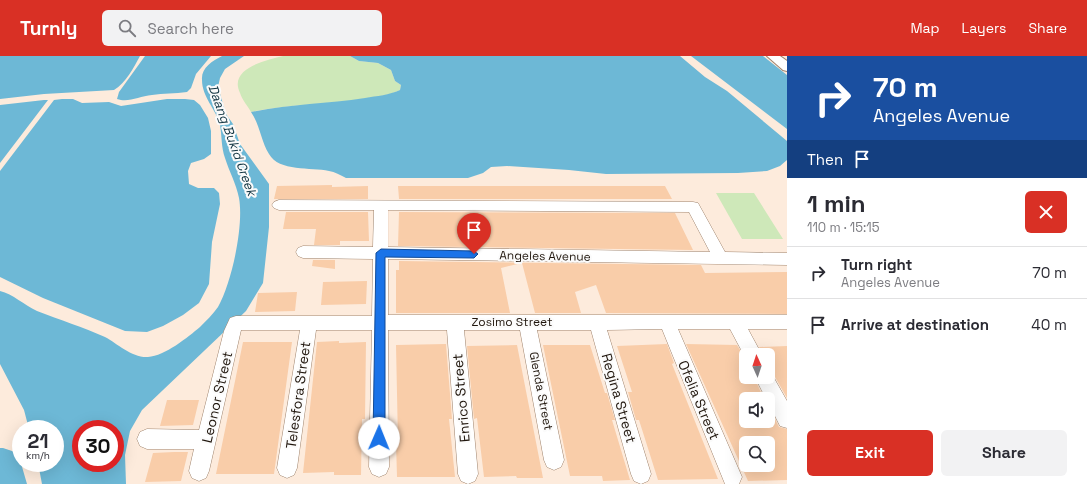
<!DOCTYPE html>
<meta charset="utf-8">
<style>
:root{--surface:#fff;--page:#f2f2f3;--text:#2b2b33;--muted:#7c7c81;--line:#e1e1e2;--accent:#d93025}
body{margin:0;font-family:"Space Grotesk",sans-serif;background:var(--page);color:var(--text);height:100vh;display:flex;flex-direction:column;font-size:15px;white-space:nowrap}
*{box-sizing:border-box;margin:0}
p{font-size:13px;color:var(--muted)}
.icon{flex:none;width:22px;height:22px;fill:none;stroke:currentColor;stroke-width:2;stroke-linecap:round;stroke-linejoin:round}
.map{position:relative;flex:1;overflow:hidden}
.drawer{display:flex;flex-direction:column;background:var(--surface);width:300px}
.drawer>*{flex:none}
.top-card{background:#1a4fa0;color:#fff;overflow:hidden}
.needle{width:26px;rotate:357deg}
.buttons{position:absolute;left:739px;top:292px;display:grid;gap:8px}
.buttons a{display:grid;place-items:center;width:36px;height:36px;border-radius:6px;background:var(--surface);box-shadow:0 4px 16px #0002;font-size:20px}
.speed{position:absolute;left:12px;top:364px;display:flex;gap:8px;font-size:20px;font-weight:700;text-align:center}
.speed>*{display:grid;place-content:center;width:52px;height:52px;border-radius:50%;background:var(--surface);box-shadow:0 4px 16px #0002;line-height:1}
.speed small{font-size:10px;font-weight:400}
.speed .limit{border:6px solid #d22;background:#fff;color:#111}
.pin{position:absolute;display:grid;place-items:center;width:34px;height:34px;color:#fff;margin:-41px -17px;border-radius:50% 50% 50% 0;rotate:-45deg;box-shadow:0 0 4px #0007}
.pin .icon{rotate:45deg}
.me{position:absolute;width:44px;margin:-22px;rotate:1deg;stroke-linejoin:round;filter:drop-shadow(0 0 3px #0008)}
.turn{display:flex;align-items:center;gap:14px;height:84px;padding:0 20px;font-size:18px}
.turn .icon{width:52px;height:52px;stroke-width:2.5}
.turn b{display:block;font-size:28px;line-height:34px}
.then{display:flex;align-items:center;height:38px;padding:0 20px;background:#0003;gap:8px;font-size:15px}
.round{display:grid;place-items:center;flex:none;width:42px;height:42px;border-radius:6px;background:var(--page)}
.headline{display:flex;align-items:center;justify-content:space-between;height:68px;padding:0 20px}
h1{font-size:24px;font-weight:700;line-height:30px}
.cta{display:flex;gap:8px;margin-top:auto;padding:8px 20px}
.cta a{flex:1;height:46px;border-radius:6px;background:var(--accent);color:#fff;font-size:16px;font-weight:700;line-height:46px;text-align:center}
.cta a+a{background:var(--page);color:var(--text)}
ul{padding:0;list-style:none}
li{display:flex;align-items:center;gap:12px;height:52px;padding:0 20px;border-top:1px solid var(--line)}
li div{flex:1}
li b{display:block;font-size:15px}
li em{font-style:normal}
header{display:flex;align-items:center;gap:24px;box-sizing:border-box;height:56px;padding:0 20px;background:var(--accent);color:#fff}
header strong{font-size:19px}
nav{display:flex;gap:22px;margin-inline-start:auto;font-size:14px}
.search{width:280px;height:36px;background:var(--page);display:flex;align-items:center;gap:10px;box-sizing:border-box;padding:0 14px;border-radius:6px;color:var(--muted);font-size:15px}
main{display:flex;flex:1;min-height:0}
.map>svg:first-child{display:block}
.green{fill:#cee8b9}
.water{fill:#6db8d6;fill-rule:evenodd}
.building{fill:#f9cda9;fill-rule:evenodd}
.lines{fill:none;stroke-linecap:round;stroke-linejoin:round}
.minor-casing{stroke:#9f846e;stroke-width:1}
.tertiary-casing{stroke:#9f846e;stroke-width:2}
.minor{fill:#fff;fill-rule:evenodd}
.tertiary{fill:#fff;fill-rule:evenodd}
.route{fill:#1a73e8;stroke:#114b97}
.labels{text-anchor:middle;stroke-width:4;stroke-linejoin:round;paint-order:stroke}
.street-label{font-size:12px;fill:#20160d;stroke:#fbfbfb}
.water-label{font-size:13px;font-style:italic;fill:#113441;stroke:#fbfbfb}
.near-street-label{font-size:14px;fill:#20160d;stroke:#fbfbfb}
</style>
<header>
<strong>Turnly</strong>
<div class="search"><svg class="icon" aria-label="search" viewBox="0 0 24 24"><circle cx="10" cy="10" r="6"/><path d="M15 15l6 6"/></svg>Search here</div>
<nav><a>Map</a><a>Layers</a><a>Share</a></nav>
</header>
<main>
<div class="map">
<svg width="787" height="428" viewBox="0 0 787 428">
<rect width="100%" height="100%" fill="#fdebdc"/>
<path class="green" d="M283 0H350L359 5 378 7 391 14 395 25 401 29 400 34C388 40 375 41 362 43 325 49 288 48 251 56 248 50 242 44 240 37 228 12 267 4 283 0Z
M716 137H754L783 183H742Z"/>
<path class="water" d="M0 0H140C134 11 126 27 114 34L44 38 0 43Z
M145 0H211L196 18 191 32 187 36C175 38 163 37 152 39 139 40 129 47 117 43L119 36Z
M222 0H244L225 13 220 22 218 31 226 58 233 68 240 88 269 128V171L263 227 246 255 142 354 130 375 125 399 126 428H42L38 407H55V373H29L24 354 0 308V235C13 238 24 249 37 255 60 264 83 271 105 281 118 288 132 302 148 301 165 300 188 281 200 271 206 265 213 258 218 251 232 226 244 169 239 142 236 127 229 115 225 102 221 91 222 80 220 69 216 53 202 41 202 24 201 12 212 5 222 0ZM81 373H115V407H81Z
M350 0H680L705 21 727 35 787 85V104L780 110 767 115 738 117 606 118 569 114 507 110 491 111 483 117 468 122H346C340 119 335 116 329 115 311 111 279 116 269 98 261 85 260 69 251 56 289 48 327 48 365 42 377 40 389 39 400 34L401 29 395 25 391 14 378 7 359 5Z
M691 0H763L787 19V73Z
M62 43H73L82 47 109 46 121 50 167 43H185L194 44 200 49 208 62 211 75V98L204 103 191 107 188 115 189 128 198 132H214L219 137 220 148 212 186 209 228 199 247 183 259 163 270 147 276 125 275 43 242 0 221V115L54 44Z
M44 44H48L0 107V49Z
M0 392H3L18 397 27 428H0Z"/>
<path class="building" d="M332 129V131L368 130V143H274L277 130Z
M398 130H665L672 143H399Z
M286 156H368L369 185H340V189H314L316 173H283Z
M399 156 675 157 693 194 398 190Z
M313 204H335V213L312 210Z
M399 205 701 209 705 217 787 216V258L606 257 596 229 575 236 581 257H535L522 207 501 212 510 257H396V214H399Z
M367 225 366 248 321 249 323 226Z
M297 236 295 255 255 256 258 237Z
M339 285V287L366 286 365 363H362L361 419H334V416L303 417 317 286Z
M243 286H292L274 418H216Z
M446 288 452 363H449L455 421H397L396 386H398L396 289Z
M667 288 674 307 672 308 718 423 658 424 639 364H636L628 336H632L617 290Z
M686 288 737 289 746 304V321H754L764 343H746V365H768V349L779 371 787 373V424L748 425ZM746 387H768V409H746Z
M517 289 543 422H517L516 420 484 421 477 362 474 363 467 290Z
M543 289H590L604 334 605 337H607L615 364H612L630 424 603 425 602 420H570Z
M787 290V342L771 314 768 313V299H763L759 291Z
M167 344H199L193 369 160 370Z
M174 396H188L181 425 145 426 153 397Z"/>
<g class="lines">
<g class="minor-casing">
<path id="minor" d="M279 144 693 146 698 147 725 196 787 197V209L388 203V259H787V273H748L762 299H746V303L730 273H678L742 421 739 428H725L662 273 607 274 651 418 648 425 641 428 634 425 631 418 591 274H537L564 404 561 411 554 414 547 411 544 404 520 274H464L478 418 475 425 468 428 461 425 458 418 447 274H388L389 411 386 418 379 421 372 418 369 411 372 274H316L297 412 294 419 287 422 280 419 277 412 300 274H241L209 415 206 422 199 425 192 422 189 415 194 393H147L140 390 137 383 140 376 147 373 199 374 224 275 230 262 236 260H372L373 203 303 202 298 200 296 196 298 192 303 190 373 191 374 154H279L274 152 272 149 274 146ZM388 154 689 156 710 196 388 191Z
M768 314 770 315 787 345V372L780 370 768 346V343H766L755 321H768Z"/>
</g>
<g class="tertiary-casing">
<path id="tertiary" d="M767 0H780L787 5V15L783 14Z"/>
</g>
<use href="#minor" class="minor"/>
<use href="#tertiary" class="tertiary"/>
</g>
<path class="route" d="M381 193 474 195 478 198 474 202 385 201V382L383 386 379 388 375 386 373 382 376 197Z"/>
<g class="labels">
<g class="street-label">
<text transform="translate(545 200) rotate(1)" y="4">Angeles Avenue</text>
<text x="512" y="270">Zosimo Street</text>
<text transform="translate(541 335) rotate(79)" y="4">Glenda Street</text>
</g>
<g class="water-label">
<text transform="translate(233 84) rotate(70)" y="5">Daang Bukid Creek</text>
</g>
<g class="near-street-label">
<text transform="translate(298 339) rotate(-82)" y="5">Telesfora Street</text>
<text transform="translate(217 341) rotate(-77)" y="5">Leonor Street</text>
<text transform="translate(461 342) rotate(-95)" y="5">Enrico Street</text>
<text transform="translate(619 342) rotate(74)" y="5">Regina Street</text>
<text transform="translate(699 344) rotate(67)" y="5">Ofelia Street</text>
</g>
</g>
</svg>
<div class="buttons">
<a><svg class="needle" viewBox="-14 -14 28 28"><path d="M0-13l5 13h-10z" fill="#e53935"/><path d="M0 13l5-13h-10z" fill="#7c7c81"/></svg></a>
<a><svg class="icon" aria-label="sound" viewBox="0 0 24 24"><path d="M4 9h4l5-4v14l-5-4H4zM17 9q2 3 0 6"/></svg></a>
<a><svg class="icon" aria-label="search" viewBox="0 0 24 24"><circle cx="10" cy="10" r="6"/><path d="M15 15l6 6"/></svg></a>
</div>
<div class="speed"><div>21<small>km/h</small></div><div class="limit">30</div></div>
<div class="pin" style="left:474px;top:198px;background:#d93025"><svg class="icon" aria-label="arrive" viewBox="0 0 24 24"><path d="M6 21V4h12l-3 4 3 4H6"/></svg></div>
<svg class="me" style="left:379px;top:382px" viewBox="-20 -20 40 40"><circle r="19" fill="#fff"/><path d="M0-13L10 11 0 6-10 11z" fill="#1a73e8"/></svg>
</div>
<section class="drawer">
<div class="top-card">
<div class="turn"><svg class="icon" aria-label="right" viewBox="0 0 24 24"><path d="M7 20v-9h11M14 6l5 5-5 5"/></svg><div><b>70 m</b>Angeles Avenue</div></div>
<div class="then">Then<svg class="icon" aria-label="arrive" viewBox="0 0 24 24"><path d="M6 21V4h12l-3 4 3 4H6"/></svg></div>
</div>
<div class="headline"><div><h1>1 min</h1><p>110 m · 15:15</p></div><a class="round" style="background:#d93025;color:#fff"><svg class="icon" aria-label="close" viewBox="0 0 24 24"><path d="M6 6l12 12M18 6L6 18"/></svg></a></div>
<ul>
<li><svg class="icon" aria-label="right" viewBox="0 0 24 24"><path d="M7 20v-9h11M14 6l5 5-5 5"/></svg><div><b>Turn right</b><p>Angeles Avenue</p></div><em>70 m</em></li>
<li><svg class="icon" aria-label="arrive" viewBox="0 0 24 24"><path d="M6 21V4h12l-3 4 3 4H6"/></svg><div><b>Arrive at destination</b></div><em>40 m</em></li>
</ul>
<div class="cta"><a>Exit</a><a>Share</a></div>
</section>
</main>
